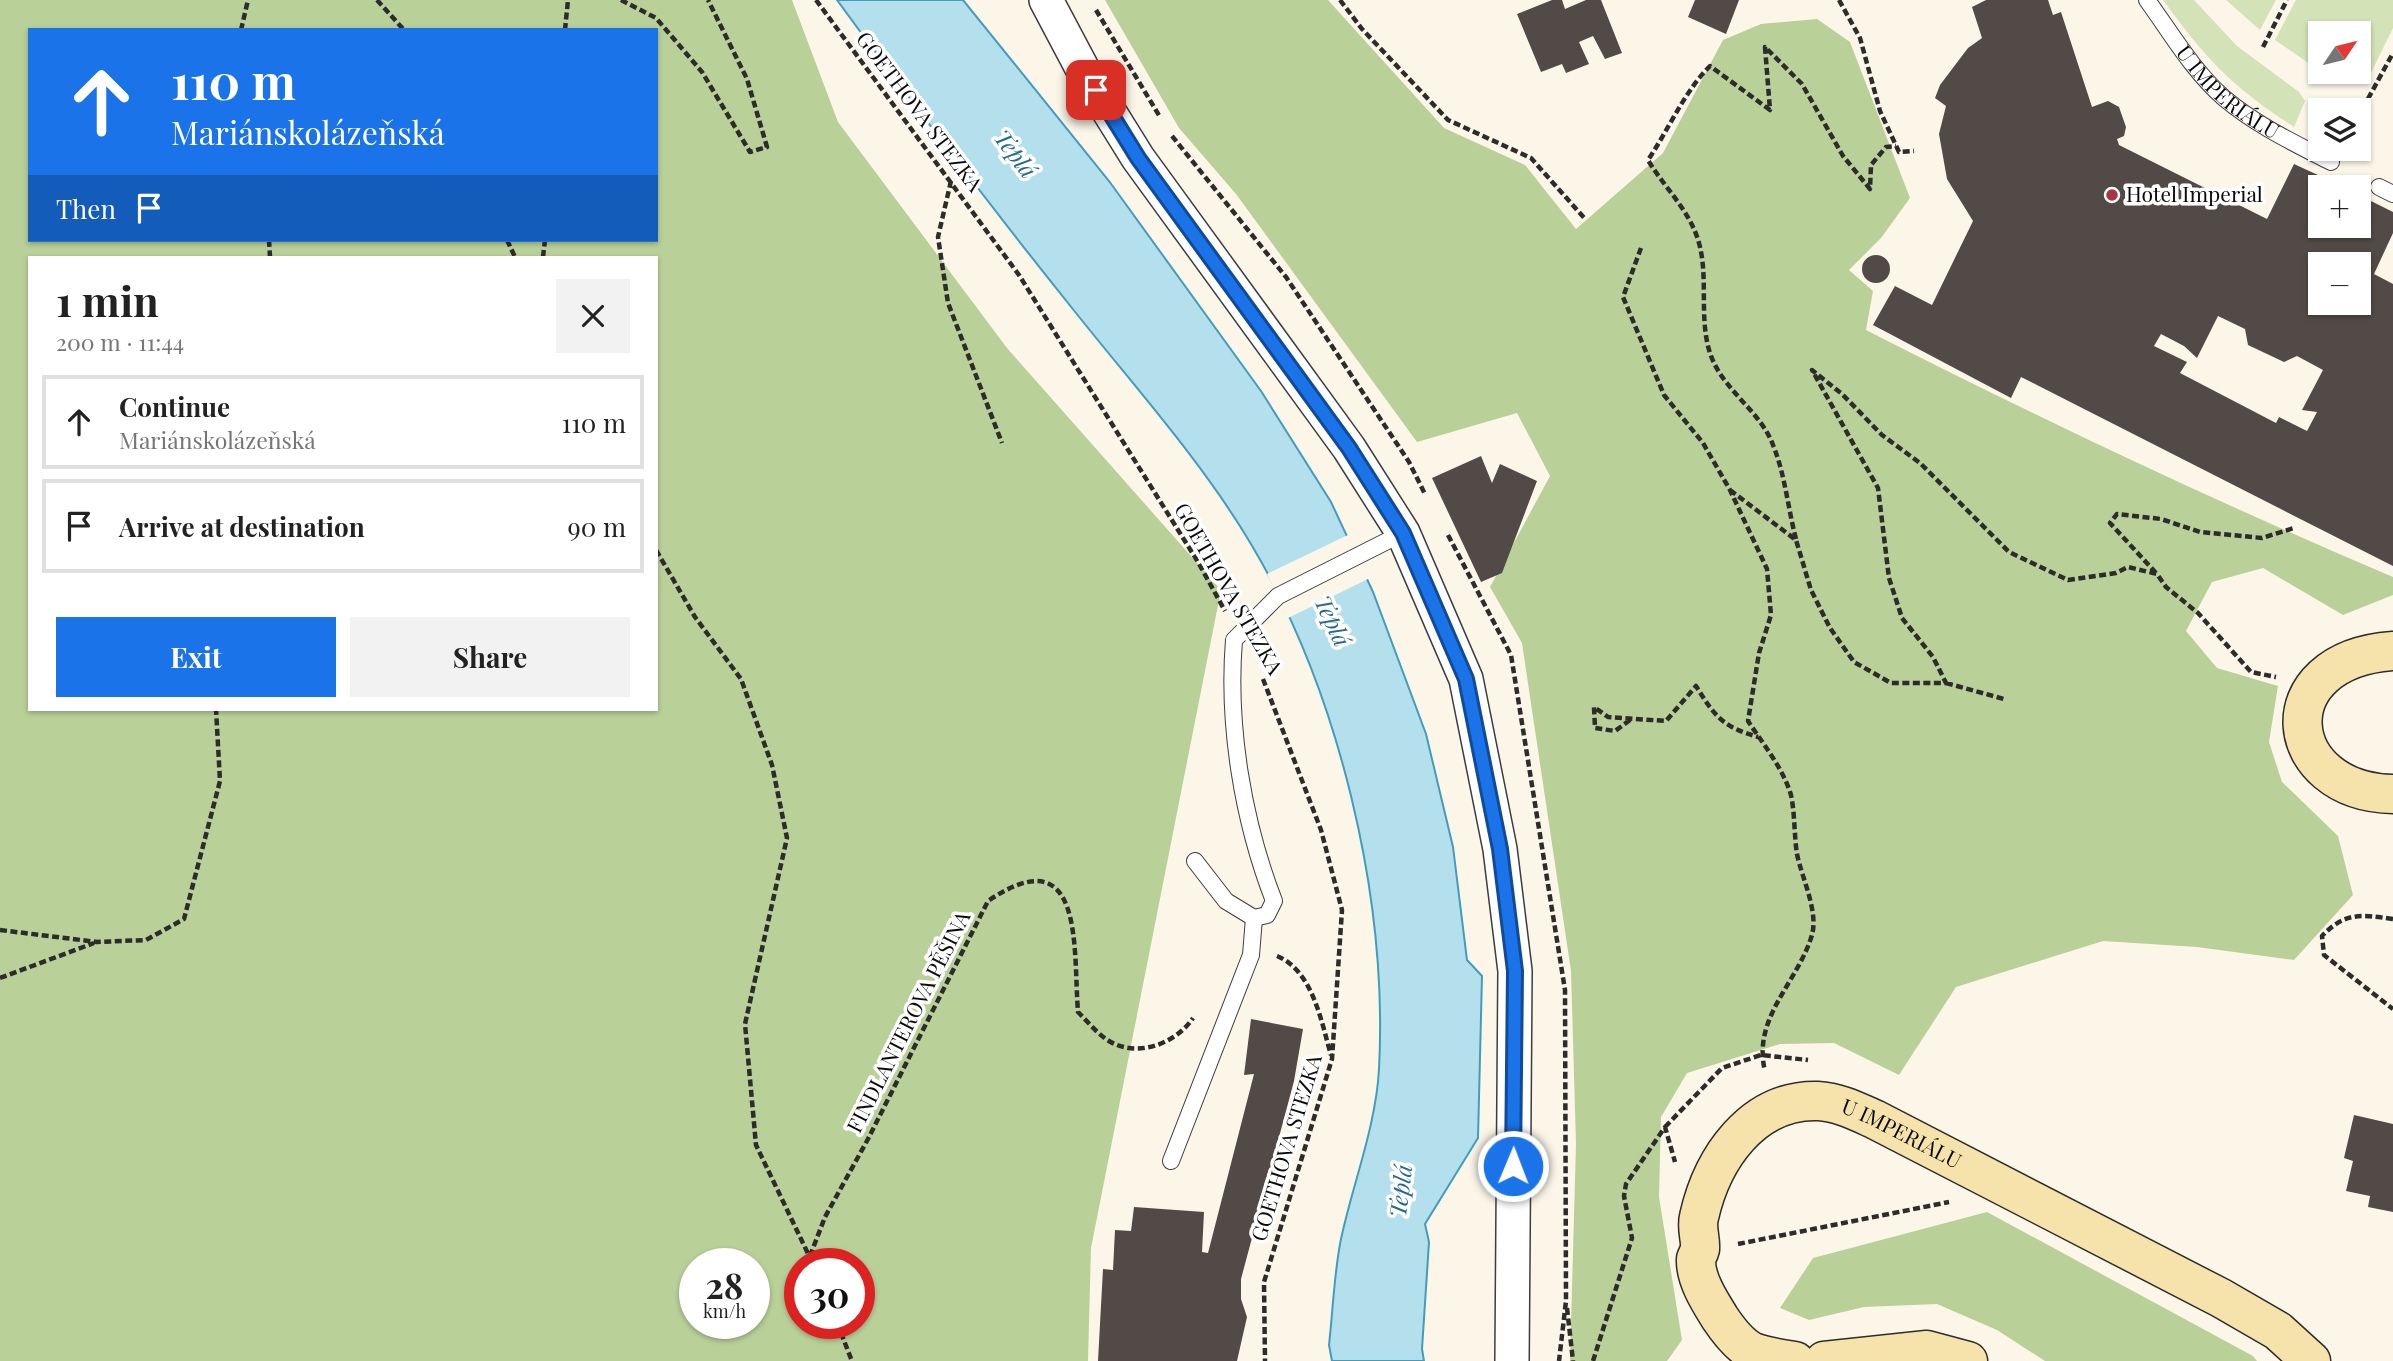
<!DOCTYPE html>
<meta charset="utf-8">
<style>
:root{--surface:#fff;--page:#f2f2f2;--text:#222;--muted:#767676;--line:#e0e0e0;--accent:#1a73e8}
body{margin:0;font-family:"Playfair Display",serif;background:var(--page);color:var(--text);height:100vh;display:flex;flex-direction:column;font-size:26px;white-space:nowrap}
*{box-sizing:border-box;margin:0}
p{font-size:23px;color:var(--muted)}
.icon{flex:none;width:38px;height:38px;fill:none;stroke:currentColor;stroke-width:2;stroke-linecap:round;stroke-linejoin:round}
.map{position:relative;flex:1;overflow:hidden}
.sheet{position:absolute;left:28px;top:256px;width:630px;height:455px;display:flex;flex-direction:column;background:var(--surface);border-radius:0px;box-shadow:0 2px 5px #0004}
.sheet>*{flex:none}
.banner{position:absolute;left:28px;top:28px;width:630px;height:214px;border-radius:0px;box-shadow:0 2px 5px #0004;background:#1a73e8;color:#fff;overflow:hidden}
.needle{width:46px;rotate:55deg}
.fabs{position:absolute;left:2308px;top:21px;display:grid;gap:14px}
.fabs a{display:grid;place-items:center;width:63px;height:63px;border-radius:0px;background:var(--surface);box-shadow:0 2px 5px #0004;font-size:35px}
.speed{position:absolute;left:679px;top:1248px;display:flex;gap:14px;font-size:35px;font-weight:700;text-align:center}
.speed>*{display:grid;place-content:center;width:91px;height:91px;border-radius:50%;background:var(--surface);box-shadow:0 2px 5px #0004;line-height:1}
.speed small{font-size:18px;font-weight:400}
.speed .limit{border:10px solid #d22;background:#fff;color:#111}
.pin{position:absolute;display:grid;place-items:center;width:60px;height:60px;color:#fff;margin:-30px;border-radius:14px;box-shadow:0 4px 10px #0006}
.me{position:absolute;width:77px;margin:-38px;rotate:1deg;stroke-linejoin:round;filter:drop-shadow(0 0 5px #0008)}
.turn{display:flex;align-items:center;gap:24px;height:147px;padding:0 28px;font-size:32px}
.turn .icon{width:91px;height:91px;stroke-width:2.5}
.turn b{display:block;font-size:49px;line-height:60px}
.then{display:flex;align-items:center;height:66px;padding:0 28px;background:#0003;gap:14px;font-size:26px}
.round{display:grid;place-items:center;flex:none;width:74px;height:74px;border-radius:0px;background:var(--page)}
.headline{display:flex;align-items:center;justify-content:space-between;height:119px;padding:0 28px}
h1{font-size:42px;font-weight:700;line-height:52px}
.cta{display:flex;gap:14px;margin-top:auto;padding:14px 28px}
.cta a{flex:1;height:80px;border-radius:0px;background:var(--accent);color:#fff;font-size:28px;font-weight:700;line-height:80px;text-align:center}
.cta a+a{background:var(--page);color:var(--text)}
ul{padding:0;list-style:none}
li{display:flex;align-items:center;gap:21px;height:94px;margin:0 14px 10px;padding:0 14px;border:4px solid var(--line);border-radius:0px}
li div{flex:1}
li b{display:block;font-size:26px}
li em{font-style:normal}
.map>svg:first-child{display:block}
.green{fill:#d3e2b7}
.forest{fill:#b9d099;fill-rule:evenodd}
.water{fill:#b4e0ed;stroke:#449cbb;stroke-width:2}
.pier{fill:#fcf6e9}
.building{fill:#514a47;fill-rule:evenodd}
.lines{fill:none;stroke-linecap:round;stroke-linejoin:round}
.lane-casing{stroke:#3d3d3d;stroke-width:18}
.street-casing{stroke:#3d3d3d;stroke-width:36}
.secondary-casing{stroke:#2c2c2c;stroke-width:41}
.path{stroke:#2c2c2c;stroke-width:4.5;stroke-dasharray:7 3.5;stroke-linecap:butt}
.lane{stroke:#fff;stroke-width:16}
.street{stroke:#fff;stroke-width:33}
.secondary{stroke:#f5e3ab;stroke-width:38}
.route-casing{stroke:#114b97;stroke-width:18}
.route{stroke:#1a73e8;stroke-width:12}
.poi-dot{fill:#a73449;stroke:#fff;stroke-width:2.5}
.labels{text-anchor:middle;stroke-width:7;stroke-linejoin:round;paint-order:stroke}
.street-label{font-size:21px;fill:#0a0a0a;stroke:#fff}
.poi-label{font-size:21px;fill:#0a0a0a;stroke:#fff;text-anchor:start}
.water-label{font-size:23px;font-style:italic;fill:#236b8b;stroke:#fff}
</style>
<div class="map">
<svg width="2393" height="1361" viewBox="0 0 2393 1361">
<rect width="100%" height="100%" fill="#fcf6e9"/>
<path class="green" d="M2163 0H2194L2237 46 2299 92 2305 101 2294 127C2232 87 2206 59 2163 0Z
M2226 0H2276L2260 30Z
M2296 0H2393V28L2369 77C2352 87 2337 81 2321 72H2359V33H2320V71L2275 40Z"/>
<path class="forest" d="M0 0H792L838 122 1007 348 1221 590 1091 1248 1088 1361H0ZM30 30H656V240H30ZM30 257H656V709H30ZM695 1264H754V1323H695ZM800 1264H859V1323H800Z
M1105 0H1328L1444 128 1525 165 1576 229 1663 153 1723 40 1761 24 1817 19 1850 42 1910 198 1881 238 1849 270 1873 291 1866 330C2039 418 2214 501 2393 577V595L2343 615 2263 568 2212 582 2186 631 2217 668 2278 686 2269 742 2282 782 2338 836 2353 895 2294 960 2197 947 2103 941 1956 987 1899 1075 1834 1043 1780 1044 1687 1073 1661 1117 1659 1197 1682 1340 1667 1361H1570L1576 1144 1571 971 1522 643 1490 587 1550 476 1517 413 1417 442 1236 194 1179 128Z
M1987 1212 2253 1356 2257 1361H2045L1997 1330 1937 1304 1864 1307 1809 1320 1780 1308 1813 1258Z"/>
<path class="water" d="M837 0H963L1109 181 1261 391 1331 502 1373 592 1426 734 1453 847 1467 960 1482 976 1478 1138 1425 1224 1429 1242 1422 1349 1424 1361H1332L1329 1345C1333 1310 1334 1273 1341 1239 1353 1183 1376 1126 1379 1069 1388 897 1339 692 1251 544 1201 460 1133 385 1072 308 991 207 913 104 837 0Z"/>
<path class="pier" d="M1350 534 1370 578 1288 618 1267 574Z"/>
<path class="building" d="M1552 0H1562L1565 9 1586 0H1601L1622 53 1605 59 1593 36 1579 42 1589 64 1566 73 1562 64 1541 72 1517 14Z
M1695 0H1739L1726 34 1688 17Z
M1986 0H2048L2053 15 2061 12 2092 107 2108 101 2119 107 2126 127 2124 136 2117 139 2119 145 2267 219 2294 164 2344 187H2320V226H2359V195L2393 212V233L2374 274 2393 284V566L2021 377 2011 398 1873 325 1895 286 1932 305 1973 221 1947 179 1939 134 1946 106 1935 98 1940 85 1968 48 1982 38 1972 7ZM2320 264H2359V303H2320ZM2218 316 2245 329 2248 345 2284 362 2297 356 2323 370 2302 410 2317 412 2307 431 2279 417 2276 423 2180 373 2187 362 2154 346 2161 334 2184 346 2197 358Z
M1862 269a14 14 0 1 1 28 0a14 14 0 1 1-28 0Z
M1481 456 1492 483 1500 464 1537 481 1502 573 1481 582 1432 478Z
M1251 1019 1303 1029 1294 1081 1241 1279V1299L1247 1317 1237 1361H1098L1103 1269 1113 1270 1115 1230 1131 1231 1134 1207 1204 1212 1202 1252 1208 1253 1254 1074 1244 1075Z
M2354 1115 2393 1124V1212L2368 1207 2370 1196 2346 1191 2353 1161 2344 1158Z"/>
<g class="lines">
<g class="lane-casing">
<g id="lane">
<path id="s1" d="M2147 0C2171 33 2193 71 2224 98 2256 125 2294 143 2331 162"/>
<path d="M2379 187 2393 194"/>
<path d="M1195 861 1226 901 1254 918 1267 915 1274 901C1243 821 1227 726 1234 640L1278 596 1403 533"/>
<path d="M1171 1161 1251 955 1254 918"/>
</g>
</g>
<g class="street-casing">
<path id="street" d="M1046 0 1082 68 1138 158 1349 448 1403 533 1466 679 1500 849 1515 971 1512 1361"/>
</g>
<g class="secondary-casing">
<g id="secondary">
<path d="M2393 651C2265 660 2280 792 2393 794"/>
<path id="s2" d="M1795 1361C1781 1359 1766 1357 1753 1352 1739 1345 1728 1330 1720 1318 1710 1302 1695 1279 1696 1259 1697 1256 1699 1253 1700 1249 1701 1239 1696 1228 1699 1217 1712 1159 1752 1099 1818 1101 1838 1102 1856 1111 1874 1119L2221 1298 2278 1331 2311 1361"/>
<path d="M1824 1361 1927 1350 1968 1361"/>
</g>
</g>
<path class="path" d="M377 0 404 30
M621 0 656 18 702 72 750 152 767 147 747 79 708 0
M816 0 1019 275 1198 562 1225 611
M1340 0 1362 29 1448 120 1531 158 1586 220
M1839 0 1860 38 1880 111 1899 152 1914 151
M1096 10 1160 117
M241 30 248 0
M565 30 568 0
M2263 47 2287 0
M2363 108 2393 53
M1172 136 1286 277 1409 462 1425 494
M951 181 938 237 948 303 1002 443
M269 240 270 257
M507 240 515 257
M1641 248 1623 297 1664 395 1703 443 1730 490 1767 569 1771 615 1759 653 1748 721C1763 744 1783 768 1791 795 1795 814 1794 835 1797 854 1802 879 1820 914 1811 938 1796 984 1752 1019 1765 1071
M543 257 545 240
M1730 490 1796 540 1811 590 1830 628 1854 662 1891 683H1946L1933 657 1902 618 1889 578 1878 488 1812 370 1842 394 1882 435 1920 463 2009 552 2068 580 2116 573 2128 567 2157 574 2166 587 2198 613 2251 672 2276 677
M1448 535 1511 655 1565 990 1566 1301 1559 1361
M1796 539C1788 509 1785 474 1773 445 1760 410 1722 390 1710 353 1699 319 1708 281 1700 247 1692 212 1665 189 1648 160 1669 129 1684 92 1710 66L1770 110 1765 47 1802 84 1843 156 1870 189 1871 165 1886 147 1896 146
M656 550 695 617 741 679 772 765 787 838 745 1024 756 1145 813 1264
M2156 573 2110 523 2117 514 2161 519 2200 532 2262 538 2294 528
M1263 679 1321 830 1342 910 1332 1059 1264 1282 1265 1361
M1946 683 2004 699
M1630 720 1615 731 1595 728 1594 707 1608 717 1666 721 1696 686C1715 717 1723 727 1758 737
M2393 919C2362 915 2346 911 2322 936L2324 955 2393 1009
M0 930 97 942 146 940 184 919 220 781 216 709
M1277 956C1313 971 1321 1021 1331 1055
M0 978 94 943
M1665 1127 1722 1068 1761 1055 1808 1060
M1738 1244 1949 1202
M810 1256 825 1217 868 1139 988 901C1085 835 1073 949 1078 1012 1087 1021 1096 1032 1106 1039 1134 1059 1175 1045 1193 1018
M1567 1308 1573 1361
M837 1323 852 1361
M1593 1361 1632 1238 1624 1196 1626 1184 1665 1127 1675 1162"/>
<use href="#lane" class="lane"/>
<use href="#street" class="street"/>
<use href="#secondary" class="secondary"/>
</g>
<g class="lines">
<g class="route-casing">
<path id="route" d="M1096 90 1138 158 1349 448 1403 533 1466 679 1500 849 1515 971 1513 1166"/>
</g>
<use href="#route" class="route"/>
</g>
<circle class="poi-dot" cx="2112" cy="195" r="7"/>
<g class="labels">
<g class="street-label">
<text dy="7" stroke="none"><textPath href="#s1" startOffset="124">U IMPERIÁLU</textPath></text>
<text transform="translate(919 112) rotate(53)" y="7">GOETHOVA STEZKA</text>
<text transform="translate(1228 589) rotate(60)" y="7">GOETHOVA STEZKA</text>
<text transform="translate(909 1022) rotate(-63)" y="7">FINDLANTEROVA PĚŠINA</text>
<text dy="7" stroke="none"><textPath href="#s2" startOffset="469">U IMPERIÁLU</textPath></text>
<text transform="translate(1287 1148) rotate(-73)" y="7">GOETHOVA STEZKA</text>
</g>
<g class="poi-label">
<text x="2126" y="202">Hotel Imperial</text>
</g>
<g class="water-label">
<text transform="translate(1015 154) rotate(53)" y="8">Teplá</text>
<text transform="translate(1332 621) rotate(65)" y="8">Teplá</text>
<text transform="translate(1401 1191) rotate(-83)" y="8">Teplá</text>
</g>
</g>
</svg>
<div class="fabs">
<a><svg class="needle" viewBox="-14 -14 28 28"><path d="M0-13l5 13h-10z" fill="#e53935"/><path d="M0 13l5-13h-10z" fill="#767676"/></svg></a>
<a><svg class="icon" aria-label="layers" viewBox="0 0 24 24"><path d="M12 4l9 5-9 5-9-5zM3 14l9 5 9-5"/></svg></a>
<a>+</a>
<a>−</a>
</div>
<div class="speed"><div>28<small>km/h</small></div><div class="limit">30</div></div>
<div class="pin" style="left:1096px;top:90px;background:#d93025"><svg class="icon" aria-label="arrive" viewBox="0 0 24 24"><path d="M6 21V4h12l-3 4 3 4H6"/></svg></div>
<svg class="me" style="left:1513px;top:1166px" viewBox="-20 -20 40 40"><circle r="17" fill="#1a73e8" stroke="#fff" stroke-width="3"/><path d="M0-11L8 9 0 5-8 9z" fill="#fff"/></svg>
<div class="banner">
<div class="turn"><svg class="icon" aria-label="ahead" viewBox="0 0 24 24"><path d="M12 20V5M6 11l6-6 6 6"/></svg><div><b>110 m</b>Mariánskolázeňská</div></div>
<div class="then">Then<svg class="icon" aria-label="arrive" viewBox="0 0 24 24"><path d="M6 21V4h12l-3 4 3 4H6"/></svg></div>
</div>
<section class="sheet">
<div class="headline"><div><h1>1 min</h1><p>200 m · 11:44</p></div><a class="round"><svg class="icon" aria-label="close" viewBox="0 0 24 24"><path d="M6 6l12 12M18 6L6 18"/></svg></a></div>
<ul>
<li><svg class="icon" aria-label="ahead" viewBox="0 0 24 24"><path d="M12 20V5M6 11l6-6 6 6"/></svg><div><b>Continue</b><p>Mariánskolázeňská</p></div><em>110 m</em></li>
<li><svg class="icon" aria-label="arrive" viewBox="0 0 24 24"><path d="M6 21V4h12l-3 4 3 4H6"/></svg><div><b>Arrive at destination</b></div><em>90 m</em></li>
</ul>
<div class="cta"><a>Exit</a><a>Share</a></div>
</section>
</div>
